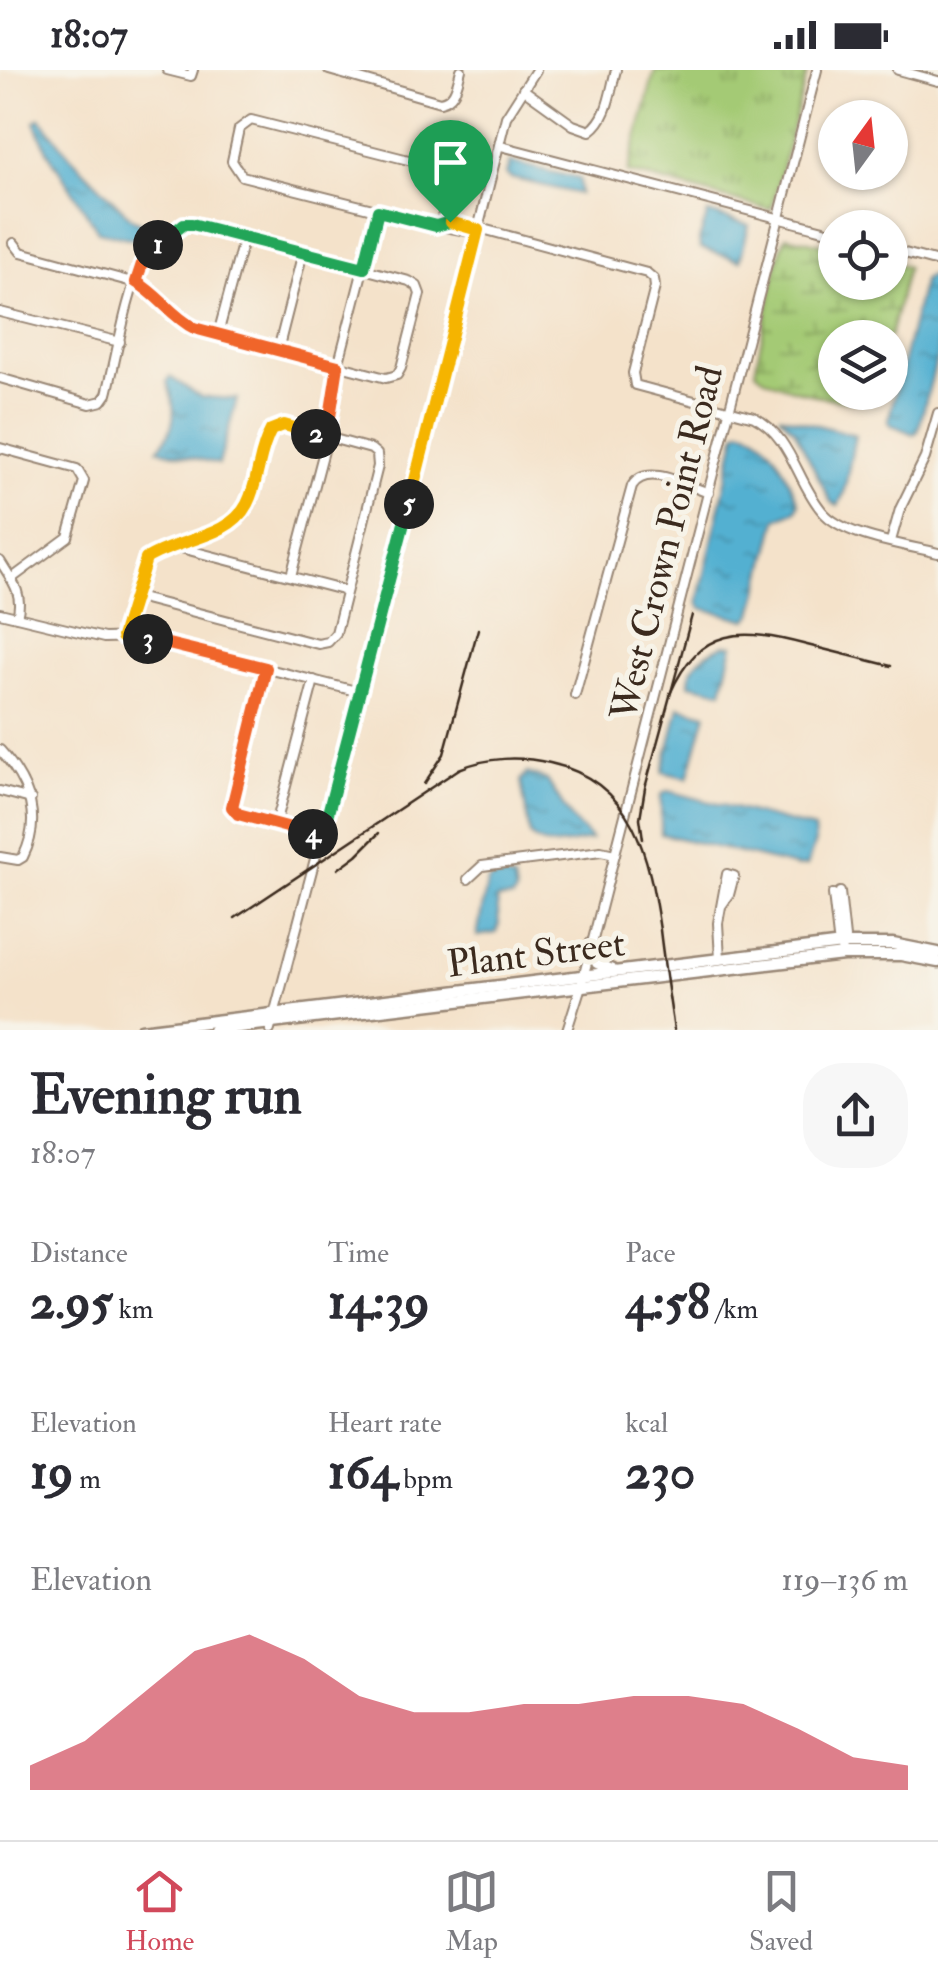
<!DOCTYPE html>
<html lang="en">
<head>
<meta charset="utf-8">
<style>
  :root { --surface:#fff; --page:#f7f7f7; --text:#2b2b33; --muted:#7c7c81; --line:#e1e1e2; --accent:#d1495b }
  body { margin:0; font-family:"IM FELL Double Pica",serif; background:var(--page); color:var(--text); height:100vh; display:flex; flex-direction:column; font-size:38px; white-space:nowrap }
  * { box-sizing:border-box; margin:0 }
  p { font-size:32px; color:var(--muted) }
  .icon { flex:none; width:55px; height:55px; fill:none; stroke:currentColor; stroke-width:2; stroke-linecap:round; stroke-linejoin:round }
  .map { position:relative; height:960px; overflow:hidden }
  .panel { display:flex; flex-direction:column; background:var(--surface); flex:1 }
  .panel>* { flex:none }
  .needle { width:65px; rotate:15deg }
  .tools { position:absolute; left:818px; top:30px; display:grid; gap:20px }
  .tools a { display:grid; place-items:center; width:90px; height:90px; border-radius:50%; background:var(--surface); box-shadow:0 2px 8px #0004; font-size:50px }
  .pin { position:absolute; display:grid; place-items:center; width:85px; height:85px; color:#fff; margin:-102px -42px; border-radius:50% 50% 50% 0; rotate:-45deg; box-shadow:0 0 10px #0007 }
  .pin .icon { rotate:45deg }
  .km { position:absolute; width:50px; height:50px; margin:-25px; border-radius:50%; background:#222; color:#fff; font-size:28px; line-height:50px; text-align:center }
  .round { display:grid; place-items:center; flex:none; width:105px; height:105px; border-radius:40px; background:var(--page) }
  .overview { display:flex; align-items:center; justify-content:space-between; height:170px; padding:0 30px }
  h1 { font-size:55px; font-weight:700; line-height:75px }
  .stats { display:grid; grid-template-columns:repeat(3,1fr); gap:15px; height:170px; padding:10px 30px }
  .stats div { display:grid; align-content:center }
  .stats b { font-size:50px; font-weight:700 }
  .stats small { font-size:28px; font-weight:400 }
  .stats p { font-size:28px }
  .chart { height:280px; padding:20px 30px }
  .chart p { display:flex; justify-content:space-between }
  .chart svg { width:100%; height:180px; margin-top:10px; fill:var(--accent); opacity:.7 }
  .status { display:flex; justify-content:space-between; align-items:center; height:70px; padding:0 50px; background:var(--surface); direction:ltr }
  .status svg { height:28px; fill:currentColor }
  .dock { display:flex; justify-content:space-around; align-items:center; height:140px; border-top:2px solid var(--line); background:var(--surface); font-size:28px; color:var(--muted) }
  .dock a { display:grid; justify-items:center; gap:5px }
  .dock .current { color:var(--accent) }
  .map>svg:first-child { display:block }
  .grass { fill:url(#grass-tufts); stroke:#707a49; stroke-width:2.5 }
  .wetland { fill:url(#wetland-marsh); stroke:#707a49; stroke-width:2.5 }
  .water { fill:url(#water-ripples); stroke:#476d78; stroke-width:2.5 }
  .lines { fill:none; stroke-linecap:round; stroke-linejoin:round }
  .minor-casing { stroke:#988674; stroke-width:12 }
  .major-casing { stroke:#988674; stroke-width:15 }
  .minor { stroke:#fff; stroke-width:8 }
  .major { stroke:#fff; stroke-width:10 }
  .rail { stroke:#3b2a1e; stroke-width:2.5 }
  .split-1-casing { stroke:#fff; stroke-width:20 }
  .split-2-casing { stroke:#fff; stroke-width:20 }
  .split-3-casing { stroke:#fff; stroke-width:20 }
  .split-4-casing { stroke:#fff; stroke-width:20 }
  .split-5-casing { stroke:#fff; stroke-width:20 }
  .split-6-casing { stroke:#fff; stroke-width:20 }
  .split-1 { stroke:#22a559; stroke-width:12 }
  .split-2 { stroke:#f0652b; stroke-width:12 }
  .split-3 { stroke:#f5b400; stroke-width:12 }
  .split-4 { stroke:#f0652b; stroke-width:12 }
  .split-5 { stroke:#22a559; stroke-width:12 }
  .split-6 { stroke:#f5b400; stroke-width:12 }
  .labels { text-anchor:middle; stroke-width:10; stroke-linejoin:round; paint-order:stroke }
  .street-label { font-size:38px; fill:#3b2a1e; stroke:#f7f3e8 }
</style>
</head>
<body>
<div class="status"><b>18:07</b><svg viewBox="0 0 49 12"><path d="M0 12V9h3v3zM5 12V6h3v6zM10 12V3h3v9zM15 12V0h3v12zM26 1h20v11H26zM47 4h2v5h-2z"/></svg></div>
<div class="map">
<svg width="938" height="960" viewBox="0 0 938 960">
  <defs>
    <pattern id="grass-tufts" width="24" height="20" patternUnits="userSpaceOnUse" patternTransform="scale(2.5)"><rect width="24" height="20" fill="#a4ca74"/><path d="M3 7l-1-3M5 7V3M7 7l1-3M15 17l-1-3M17 17v-4M19 17l1-3" fill="none" stroke="#87a45f"/></pattern>
    <pattern id="wetland-marsh" width="20" height="14" patternUnits="userSpaceOnUse" patternTransform="scale(2.5)"><rect width="20" height="14" fill="#a4ca74"/><path d="M1 5h8M5 5V1M11 12h8M15 12V8" fill="none" stroke="#87a45f"/></pattern>
    <pattern id="water-ripples" width="26" height="14" patternUnits="userSpaceOnUse" patternTransform="scale(2.5)"><rect width="26" height="14" fill="#53b0d1"/><path d="M2 4q2-2 4 0t4 0M15 11q2-2 4 0t4 0" fill="none" stroke="#468fa9"/></pattern>
  </defs>
  <rect width="100%" height="100%" fill="#f7f3e8"/>
  <filter id="ink" filterUnits="userSpaceOnUse"><feTurbulence type="fractalNoise" baseFrequency=".01" numOctaves="2"/><feDisplacementMap in="SourceGraphic" scale="20" xChannelSelector="R" yChannelSelector="G"/><feConvolveMatrix kernelMatrix="1 2 1 2 8 2 1 2 1" color-interpolation-filters="sRGB"/></filter>
  <filter id="wash" filterUnits="userSpaceOnUse"><feTurbulence type="fractalNoise" baseFrequency=".0048" numOctaves="4" result="noise"/><feDisplacementMap in="SourceGraphic" scale="40" xChannelSelector="R" yChannelSelector="G"/><feGaussianBlur stdDeviation="2.25" result="paint"/><feColorMatrix in="noise" values="0 0 0 0 0 0 0 0 0 0 0 0 0 0 0 0 0 1.4 0 .05"/><feComposite in="paint" operator="in"/></filter>
  <g filter="url(#wash)">
    <rect width="100%" height="100%" fill="#f4e2ca"/>
    <path class="grass" d="M655,0H808L771,140L628,102Z"/>
    <path class="wetland" d="M786,166L835,177V212H890V192L907,197L890,267L835,268V322L874,323L865,331C841,333 770,318 755,300L778,188Z"/>
    <g class="water">
      <path d="M40,48L71,87L132,149L140,153L144,164L141,171L98,161L47,81L35,52Z"/>
      <path d="M510,92L580,109V124L510,108L506,104Z"/>
      <path d="M708,143L749,155L740,191L700,178L699,170Z"/>
      <path d="M928,206L938,208V284L918,361L914,364L891,355L888,351L923,211Z"/>
      <path d="M170,307L201,327L237,329L219,394L158,379C177,358 177,338 167,312Z"/>
      <path d="M779,345L855,365L844,423L838,436L831,432L794,359Z"/>
      <path d="M742,360C771,363 789,410 799,433L796,440L777,449L753,544L747,550L701,538L698,533L737,362Z"/>
      <path d="M724,575H733L722,621L689,614C688,594 707,582 724,575Z"/>
      <path d="M679,637L706,644L688,708L663,702Z"/>
      <path d="M527,703L547,710C556,725 564,738 574,752C580,760 587,762 591,770C571,772 544,783 530,765L521,711Z"/>
      <path d="M668,721L814,759L815,772L807,796L798,797L661,764V725Z"/>
      <path d="M504,807L514,810L516,823L513,828L497,829L499,854L496,863L477,866L487,813L491,809Z"/>
    </g>
  </g>
  <g filter="url(#ink)">
    <g class="lines">
      <g class="minor-casing">
        <g id="minor">
          <path d="M167,0L191,6L193,0"/>
          <path d="M329,0L440,32C456,29 457,14 461,0"/>
          <path d="M898,0L938,11"/>
          <path d="M523,19L573,55L590,61C609,47 610,21 616,0"/>
          <path d="M251,50L440,98L451,110L440,156L242,106L232,91L239,59Z"/>
          <path d="M501,76L835,163"/>
          <path d="M440,156L450,152L464,154L647,203L654,209L655,217L633,303L635,315L754,347C792,367 796,410 822,441C843,467 906,475 938,483"/>
          <path d="M440,156L472,162L478,160"/>
          <path d="M890,179L938,192"/>
          <path d="M0,242L120,272"/>
          <path d="M218,264L244,167"/>
          <path d="M278,280L303,182"/>
          <path d="M0,308L90,334L102,331L107,324C116,289 127,221 143,192C151,177 175,155 192,154L409,211L417,216L420,224L401,298L397,305L386,308L195,258C172,247 159,225 136,213L21,182L14,173"/>
          <path d="M0,378L77,399L84,411L68,467L11,509"/>
          <path d="M891,471L900,439L925,388L938,343"/>
          <path d="M177,477L346,521"/>
          <path d="M0,491C12,510 24,524 17,547"/>
          <path d="M291,506L326,373L338,296L378,141"/>
          <path d="M0,543L104,568L140,567L360,622"/>
          <path d="M122,567C129,542 133,512 146,489C176,468 229,469 247,434C259,411 259,383 271,360L283,355L371,379L377,384L378,396L336,563L328,572L318,574L133,526"/>
          <path d="M266,598L232,737L238,744L322,766"/>
          <path d="M575,625L632,416C647,392 687,416 709,423"/>
          <path d="M0,680C28,711 43,747 23,787L18,790L0,787"/>
          <path d="M0,721L31,729"/>
          <path d="M276,754L314,610"/>
          <path d="M468,809L482,796L601,781L615,784"/>
          <path d="M840,822L845,868L842,874"/>
          <path d="M833,824L838,868L843,885"/>
          <path d="M720,889L718,853L727,804L734,806L729,825L722,835"/>
          <path d="M270,960L428,359L506,47L536,0"/>
          <path d="M567,960L581,916L817,0"/>
        </g>
      </g>
      <g class="major-casing">
        <g id="major">
          <path d="M592,873L597,893L612,900"/>
          <path d="M141,960L842,874H893L938,883"/>
          <path d="M214,960L843,885H901L938,892"/>
        </g>
      </g>
      <use href="#minor" class="minor"/>
      <use href="#major" class="major"/>
      <g class="rail">
        <path d="M670,624C700,555 742,558 807,575C835,582 863,589 891,596"/>
        <path d="M424,714L444,684L478,559"/>
        <path d="M643,769L640,748L645,718L692,545"/>
        <path d="M338,799L357,785L379,763"/>
        <path d="M235,848L459,699C487,687 520,686 550,693C635,712 649,787 660,860C664,894 669,927 674,960"/>
      </g>
    </g>
  </g>
  <g class="lines" filter="url(#ink)">
    <g class="split-1-casing">
      <path id="split-1" d="M158,175L184,154H192L364,198L378,141L436,156L450,152"/>
    </g>
    <g class="split-2-casing">
      <path id="split-2" d="M158,175L142,194L136,212C158,224 172,247 194,258L338,296L327,366L316,364"/>
    </g>
    <g class="split-3-casing">
      <path id="split-3" d="M148,569L122,567L146,489C176,469 229,469 247,434C259,411 258,383 271,360L284,355L316,364"/>
    </g>
    <g class="split-4-casing">
      <path id="split-4" d="M148,569L266,598L232,737L238,744L313,764"/>
    </g>
    <g class="split-5-casing">
      <path id="split-5" d="M313,764L322,766L409,434"/>
    </g>
    <g class="split-6-casing">
      <path id="split-6" d="M409,434L478,160L450,152"/>
    </g>
    <use href="#split-1" class="split-1"/>
    <use href="#split-2" class="split-2"/>
    <use href="#split-3" class="split-3"/>
    <use href="#split-4" class="split-4"/>
    <use href="#split-5" class="split-5"/>
    <use href="#split-6" class="split-6"/>
  </g>
  <g class="labels">
    <g class="street-label">
      <text transform="translate(666 473) rotate(-76)" y="13">West Crown Point Road</text>
      <text transform="translate(536 883) rotate(-7)" y="13">Plant Street</text>
    </g>
  </g>
</svg>
<div class="tools">
<a><svg class="needle" viewBox="-14 -14 28 28"><path d="M0-13l5 13h-10z" fill="#e53935"/><path d="M0 13l5-13h-10z" fill="#7c7c81"/></svg></a>
<a><svg class="icon" aria-label="locate" viewBox="0 0 24 24"><circle cx="12" cy="12" r="6"/><path d="M12 2v4M12 18v4M2 12h4M18 12h4"/></svg></a>
<a><svg class="icon" aria-label="layers" viewBox="0 0 24 24"><path d="M12 4l9 5-9 5-9-5zM3 14l9 5 9-5"/></svg></a>
</div>
<div class="pin" style="left:450px;top:152px;background:#1e9e55"><svg class="icon" aria-label="arrive" viewBox="0 0 24 24"><path d="M6 21V4h12l-3 4 3 4H6"/></svg></div>
<b class="km" style="left:158px;top:175px">1</b>
<b class="km" style="left:316px;top:364px">2</b>
<b class="km" style="left:148px;top:569px">3</b>
<b class="km" style="left:313px;top:764px">4</b>
<b class="km" style="left:409px;top:434px">5</b>
</div>
<section class="panel">
<div class="overview"><div><h1>Evening run</h1><p>18:07</p></div><a class="round"><svg class="icon" aria-label="share" viewBox="0 0 24 24"><path d="M12 15V3M7 8l5-5 5 5M5 13v7h14v-7"/></svg></a></div>
<div class="stats">
<div><p>Distance</p><b>2.95<small> km</small></b></div>
<div><p>Time</p><b>14:39</b></div>
<div><p>Pace</p><b>4:58<small> /km</small></b></div>
</div>
<div class="stats">
<div><p>Elevation</p><b>19<small> m</small></b></div>
<div><p>Heart rate</p><b>164<small> bpm</small></b></div>
<div><p>kcal</p><b>230</b></div>
</div>
<div class="chart"><p><span>Elevation</span>119–136 m</p>
<svg viewBox="0 0 160 44" preserveAspectRatio="none"><path d="M0 44V38L10 32L20 21L30 10L40 6L50 12L60 21L70 25L80 25L90 23L100 23L110 21L120 21L130 23L140 29L150 36L160 38V44z"/></svg>
</div>
</section>
<nav class="dock">
<a class="current"><svg class="icon" aria-label="home" viewBox="0 0 24 24"><path d="M3 11l9-7 9 7M6 9v11h12V9"/></svg>Home</a>
<a><svg class="icon" aria-label="map" viewBox="0 0 24 24"><path d="M3 6l6-2 6 2 6-2v14l-6 2-6-2-6 2zM9 4v14M15 6v14"/></svg>Map</a>
<a><svg class="icon" aria-label="saved" viewBox="0 0 24 24"><path d="M7 4h10v16l-5-4-5 4z"/></svg>Saved</a>
</nav>
</body>
</html>
